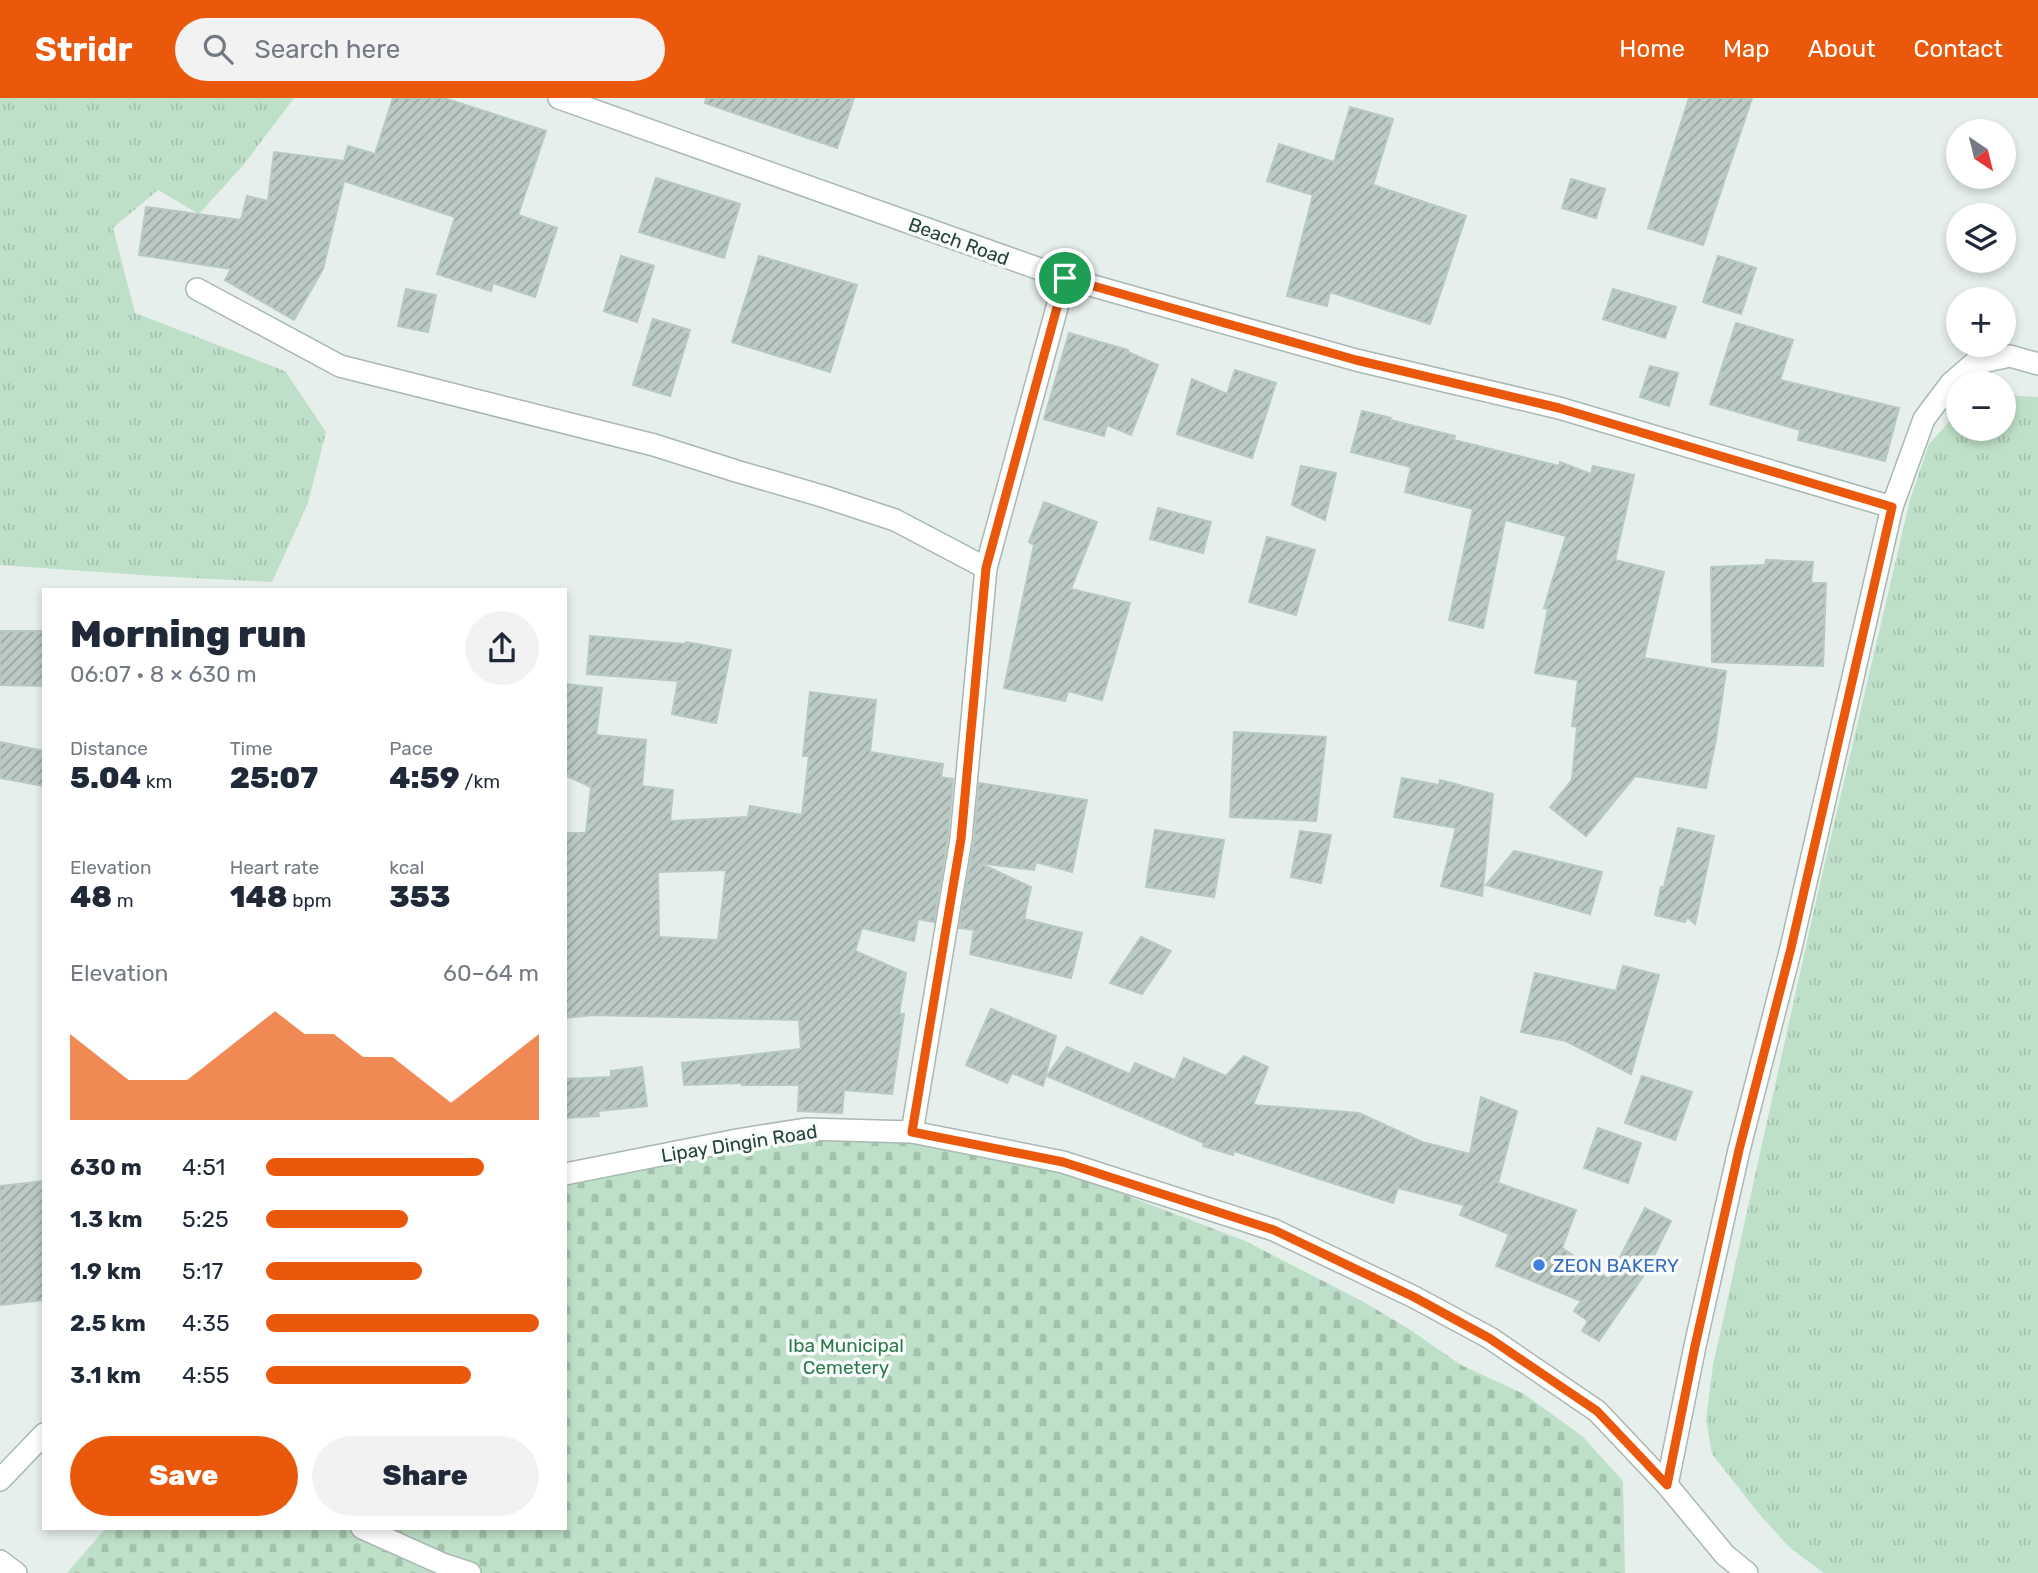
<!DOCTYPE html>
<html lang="en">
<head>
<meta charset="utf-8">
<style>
  :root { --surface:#fff; --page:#f2f2f3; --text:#1f2937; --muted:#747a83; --accent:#ea580c }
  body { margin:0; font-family:Rubik,sans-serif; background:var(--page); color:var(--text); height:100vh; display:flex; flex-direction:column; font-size:26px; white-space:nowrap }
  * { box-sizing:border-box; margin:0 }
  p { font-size:23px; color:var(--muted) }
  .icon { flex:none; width:38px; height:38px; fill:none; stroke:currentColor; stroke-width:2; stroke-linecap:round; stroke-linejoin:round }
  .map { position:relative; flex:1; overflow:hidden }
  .panel { position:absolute; left:42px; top:490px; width:525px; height:942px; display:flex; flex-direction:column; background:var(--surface); border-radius:0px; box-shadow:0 4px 10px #0003 }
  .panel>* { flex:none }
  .needle { width:46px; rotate:145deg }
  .tools { position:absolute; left:1946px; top:21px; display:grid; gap:14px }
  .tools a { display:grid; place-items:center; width:70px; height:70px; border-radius:50%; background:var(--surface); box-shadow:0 4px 10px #0003; font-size:35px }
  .pin { position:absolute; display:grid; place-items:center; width:60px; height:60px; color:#fff; margin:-30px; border:4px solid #fff; border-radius:50%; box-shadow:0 2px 7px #0007 }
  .round { display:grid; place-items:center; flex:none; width:74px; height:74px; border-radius:37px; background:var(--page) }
  .summary { display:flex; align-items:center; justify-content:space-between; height:119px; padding:0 28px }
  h1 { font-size:38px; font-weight:800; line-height:52px }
  .figures { display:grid; grid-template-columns:repeat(3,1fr); gap:10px; height:119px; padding:7px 28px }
  .figures div { display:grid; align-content:center }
  .figures b { font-size:30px; font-weight:800 }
  .figures small { font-size:19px; font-weight:400 }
  .figures p { font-size:19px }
  .chart { height:196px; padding:14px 28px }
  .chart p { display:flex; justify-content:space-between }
  .chart svg { width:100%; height:126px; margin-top:7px; fill:var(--accent); opacity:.7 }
  .primary-button { display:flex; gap:14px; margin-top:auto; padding:14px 28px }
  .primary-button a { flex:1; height:80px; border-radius:42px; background:var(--accent); color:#fff; font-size:28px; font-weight:800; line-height:80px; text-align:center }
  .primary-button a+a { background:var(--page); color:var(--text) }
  ul { padding:0 28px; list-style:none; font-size:23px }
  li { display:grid; grid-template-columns:112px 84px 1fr; align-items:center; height:52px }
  li i { height:18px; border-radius:9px; background:var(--accent) }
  header { display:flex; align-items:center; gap:42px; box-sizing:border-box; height:98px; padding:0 35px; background:var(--accent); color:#fff }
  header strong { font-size:33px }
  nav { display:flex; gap:38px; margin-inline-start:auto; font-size:24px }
  .search { width:490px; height:63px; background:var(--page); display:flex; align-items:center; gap:18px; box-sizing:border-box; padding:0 24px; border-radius:38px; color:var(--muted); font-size:26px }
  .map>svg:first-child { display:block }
  .grass { fill:url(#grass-tufts) }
  .cemetery { fill:url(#cemetery-stones) }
  .building { fill:url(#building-hatch); stroke:#b8c9c2; stroke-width:2; fill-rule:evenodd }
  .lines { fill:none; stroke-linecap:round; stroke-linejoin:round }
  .minor-casing { stroke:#a8b8b2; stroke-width:24 }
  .minor { stroke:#fff; stroke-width:21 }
  .route-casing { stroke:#fff; stroke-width:14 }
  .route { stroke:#ea580c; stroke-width:9 }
  .shop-dot { fill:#3f7fe0; stroke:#f7fbf9; stroke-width:2.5 }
  .labels { text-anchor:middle; stroke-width:7; stroke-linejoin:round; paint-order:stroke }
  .street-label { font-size:19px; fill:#24423a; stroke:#f7fbf9 }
  .shop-label { font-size:19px; fill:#366cbe; stroke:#f7fbf9; text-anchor:start }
  .park-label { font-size:19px; fill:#2d7a4b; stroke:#f7fbf9 }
</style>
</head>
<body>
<header>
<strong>Stridr</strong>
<div class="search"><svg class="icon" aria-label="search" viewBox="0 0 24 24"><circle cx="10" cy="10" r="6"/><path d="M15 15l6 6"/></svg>Search here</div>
<nav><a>Home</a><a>Map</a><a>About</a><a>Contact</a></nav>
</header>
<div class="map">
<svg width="2038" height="1475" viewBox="0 0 2038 1475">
  <defs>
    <pattern id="grass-tufts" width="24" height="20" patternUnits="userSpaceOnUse" patternTransform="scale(1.75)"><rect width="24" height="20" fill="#bfe0c8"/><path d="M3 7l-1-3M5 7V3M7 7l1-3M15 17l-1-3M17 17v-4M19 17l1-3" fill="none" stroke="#a4c1ad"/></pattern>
    <pattern id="cemetery-stones" width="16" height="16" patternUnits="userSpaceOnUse" patternTransform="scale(1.75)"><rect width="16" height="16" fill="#bfe0c8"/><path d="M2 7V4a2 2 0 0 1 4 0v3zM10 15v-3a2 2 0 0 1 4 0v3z" fill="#a4c1ad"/></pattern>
    <pattern id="building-hatch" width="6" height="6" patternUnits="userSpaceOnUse" patternTransform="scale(1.75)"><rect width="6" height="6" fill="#bbcac4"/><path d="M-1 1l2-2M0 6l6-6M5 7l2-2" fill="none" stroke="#98a6a0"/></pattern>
  </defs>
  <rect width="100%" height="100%" fill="#e6efeb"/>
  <g class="grass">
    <path d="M0,0H294L245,65L199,116L158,92L113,130L135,215L285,273L326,334L308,405L272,484L156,478L0,467Z"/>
    <path d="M2004,297L2038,299V1475H1824L1790,1450L1760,1417L1712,1356L1706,1321L1713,1267L1818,794L1910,402L1929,346L1954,318L1958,316V331H2004Z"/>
  </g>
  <path class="cemetery" d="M811,1041L916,1043L1063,1073L1245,1143L1362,1203L1409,1231L1461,1267L1524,1296L1582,1338L1623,1383L1625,1475H67L106,1430H565V1088L744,1052Z"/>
  <g class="building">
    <path d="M393,0H444L546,33L518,117L557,130L535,199L493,185L491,193L437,176L455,119L344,83L323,171L294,222L225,182L231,171L139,157L146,109L241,122L247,98L268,103L274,54L344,63L348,48L375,56Z"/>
    <path d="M706,0H854L837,50L705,5Z"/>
    <path d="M1689,0H1752L1703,147L1648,130Z"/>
    <path d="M1350,9L1393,21L1373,87L1466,118L1430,226L1330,194L1327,208L1287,198L1313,97L1267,83L1279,46L1334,64Z"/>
    <path d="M656,80L740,106L724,160L639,134Z"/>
    <path d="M1571,81L1605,91L1596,120L1562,110Z"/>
    <path d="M621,158L654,168L637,224L604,213Z"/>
    <path d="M759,158L857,187L830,274L732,244Z"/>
    <path d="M1718,158L1756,170L1741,216L1703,204Z"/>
    <path d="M406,191L436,197L428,234L398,228Z"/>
    <path d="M1613,191L1676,209L1665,240L1603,221Z"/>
    <path d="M653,221L690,232L670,298L633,287Z"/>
    <path d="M1736,225L1793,242L1780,282L1899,310L1885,363L1798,342L1800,332L1710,306Z"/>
    <path d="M1069,235L1128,252V254L1158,267L1131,337L1107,327L1104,338L1044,321Z"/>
    <path d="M1650,268L1678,275L1669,308L1640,299Z"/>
    <path d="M1235,272L1276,285L1252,360L1177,336L1192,281L1227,296Z"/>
    <path d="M1362,313L1391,320L1390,322L1455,338L1454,342L1559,368L1560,364L1591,376L1593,368L1634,377L1615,462L1664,474L1644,560L1726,573L1716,641L1706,690L1635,678L1586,738L1550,709L1572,682L1577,629L1572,628L1578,582L1535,575L1548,511L1544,510L1566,438L1505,422L1483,530L1449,522L1473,411L1405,394L1411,369L1351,354Z"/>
    <path d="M1301,368L1336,375L1325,422L1292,407Z"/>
    <path d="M1044,404L1097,424L1071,491L1130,505L1102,602L1068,593L1065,603L1004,590L1034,447L1029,444Z"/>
    <path d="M1158,410L1211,424L1203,455L1150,441Z"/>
    <path d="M1267,439L1315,452L1296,517L1249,504Z"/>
    <path d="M1766,462L1813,464L1811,485H1826L1823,568L1712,564L1711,469L1765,467Z"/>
    <path d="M0,533H44V588L0,587Z"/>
    <path d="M590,538L685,546L686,544L731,552L716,625L672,616L678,583L587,576Z"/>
    <path d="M565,586L602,590L596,637L646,642L642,688L673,692L670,723L748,719L750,708L802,717L809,658H803L810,594L876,602L870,654L943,666L941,679L953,681L948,739L934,824L918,821L914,843L862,830L855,853L906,875L899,916H904L892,996L844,992L842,1015L798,1013L799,987H742V985L684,987L682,965L801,951L799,922L593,917L565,920V735H586L591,689L565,677ZM726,772L718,842L659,839L658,774Z"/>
    <path d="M1234,634L1326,639L1316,723L1230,719Z"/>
    <path d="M0,644L44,653V688L0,680Z"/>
    <path d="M1402,680L1439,687L1440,682L1493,696L1482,798L1441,788L1456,730L1394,719Z"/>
    <path d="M979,685L1087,702L1072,774L1036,764L1034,772L979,765L1031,789L1024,821L1082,835L1071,880L970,856L974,832L959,830L974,743Z"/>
    <path d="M1678,730L1714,738L1695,826L1687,819L1685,824L1655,817L1661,789H1664Z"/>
    <path d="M1155,732L1224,742L1214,799L1146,789Z"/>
    <path d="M1300,733L1331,737L1321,785L1291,779Z"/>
    <path d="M1514,753L1602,774L1590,816L1486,787Z"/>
    <path d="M1141,839L1171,853L1142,896L1110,885Z"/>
    <path d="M1623,868L1659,877L1631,976L1566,943L1521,934L1535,875L1616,893Z"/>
    <path d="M991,911L1056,938L1043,988L1012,975L1007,985L966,967Z"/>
    <path d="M1067,949L1130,976L1135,965L1175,982L1184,960L1226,978L1244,958L1268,969L1253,1007L1359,1015L1422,1044L1470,1056L1481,999L1517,1013L1498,1085L1576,1112L1562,1150L1609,1181L1645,1110L1671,1123L1646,1174L1599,1243L1582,1233L1588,1223L1574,1213L1581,1203L1496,1168L1509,1136L1460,1117L1464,1107L1398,1090L1393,1105L1234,1053L1233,1057L1203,1048L1204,1045L1047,978Z"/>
    <path d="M642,969L647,1008L598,1013L599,1018L565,1020V981L611,979V973Z"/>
    <path d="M1642,978L1692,994L1675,1042L1625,1025Z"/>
    <path d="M1598,1030L1641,1045L1628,1085L1584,1070Z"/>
    <path d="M44,1083V1202L0,1207V1088Z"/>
  </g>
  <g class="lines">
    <g class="minor-casing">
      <g id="minor">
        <path d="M559,0L1065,180L1356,262L1559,310L1892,409"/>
        <path d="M197,191L340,268L654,347L736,373L822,398L895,422L986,470"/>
        <path d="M912,1034L961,741L986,470L1065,180"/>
        <path d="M565,1076L737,1042L806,1031L912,1034L1063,1064L1274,1132L1414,1199L1490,1240L1597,1313L1667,1387L1725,1457L1747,1475"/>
        <path d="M0,1382L44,1336"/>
        <path d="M1667,1387L1695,1248L1739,1052L1791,850L1892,409L1924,321L1951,285L1973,266L2010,258L2038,266"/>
        <path d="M362,1430L445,1467L470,1475"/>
        <path d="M0,1463L16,1475"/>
      </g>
    </g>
    <use href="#minor" class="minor"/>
  </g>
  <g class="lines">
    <g class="route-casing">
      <path id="route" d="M1065,180L1356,262L1559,310L1892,409L1791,850L1739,1052L1695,1248L1667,1387L1597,1313L1489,1240L1414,1199L1274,1132L1063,1064L912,1034L961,741L986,470Z"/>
    </g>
    <use href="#route" class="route"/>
  </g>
  <circle class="shop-dot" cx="1539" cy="1167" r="7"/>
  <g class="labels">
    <g class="street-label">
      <text transform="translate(959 143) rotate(20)" y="7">Beach Road</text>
      <text transform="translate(739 1045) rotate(-9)" y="7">Lipay Dingin Road</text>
    </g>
    <g class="shop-label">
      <text x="1553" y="1174">ZEON BAKERY</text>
    </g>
    <g class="park-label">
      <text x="846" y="1254">Iba Municipal<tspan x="846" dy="22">Cemetery</tspan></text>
    </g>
  </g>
</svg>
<div class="tools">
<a><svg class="needle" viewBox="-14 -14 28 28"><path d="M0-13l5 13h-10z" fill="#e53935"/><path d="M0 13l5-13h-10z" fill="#747a83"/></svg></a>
<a><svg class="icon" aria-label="layers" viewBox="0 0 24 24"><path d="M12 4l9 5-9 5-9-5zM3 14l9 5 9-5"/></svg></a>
<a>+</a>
<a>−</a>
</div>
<div class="pin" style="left:1065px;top:180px;background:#1e9e55"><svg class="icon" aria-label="arrive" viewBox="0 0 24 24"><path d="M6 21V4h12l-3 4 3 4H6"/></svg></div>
<section class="panel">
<div class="summary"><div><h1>Morning run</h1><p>06:07 · 8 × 630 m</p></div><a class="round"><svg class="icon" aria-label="share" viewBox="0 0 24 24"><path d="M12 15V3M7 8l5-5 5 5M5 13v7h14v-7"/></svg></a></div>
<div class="figures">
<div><p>Distance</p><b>5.04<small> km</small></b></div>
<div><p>Time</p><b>25:07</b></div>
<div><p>Pace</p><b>4:59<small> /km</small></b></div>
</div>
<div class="figures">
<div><p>Elevation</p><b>48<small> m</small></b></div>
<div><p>Heart rate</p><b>148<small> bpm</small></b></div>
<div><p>kcal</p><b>353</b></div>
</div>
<div class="chart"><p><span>Elevation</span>60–64 m</p>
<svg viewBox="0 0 160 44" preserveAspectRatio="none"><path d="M0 44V14L10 22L20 30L30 30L40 30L50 22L60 14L70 6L80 14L90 14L100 22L110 22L120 30L130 38L140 30L150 22L160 14V44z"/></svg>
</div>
<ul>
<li><b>630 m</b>4:51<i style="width:80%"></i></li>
<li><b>1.3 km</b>5:25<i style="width:52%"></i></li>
<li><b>1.9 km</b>5:17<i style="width:57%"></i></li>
<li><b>2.5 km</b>4:35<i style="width:100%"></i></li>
<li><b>3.1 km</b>4:55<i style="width:75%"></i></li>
</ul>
<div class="primary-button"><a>Save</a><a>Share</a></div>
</section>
</div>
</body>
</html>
